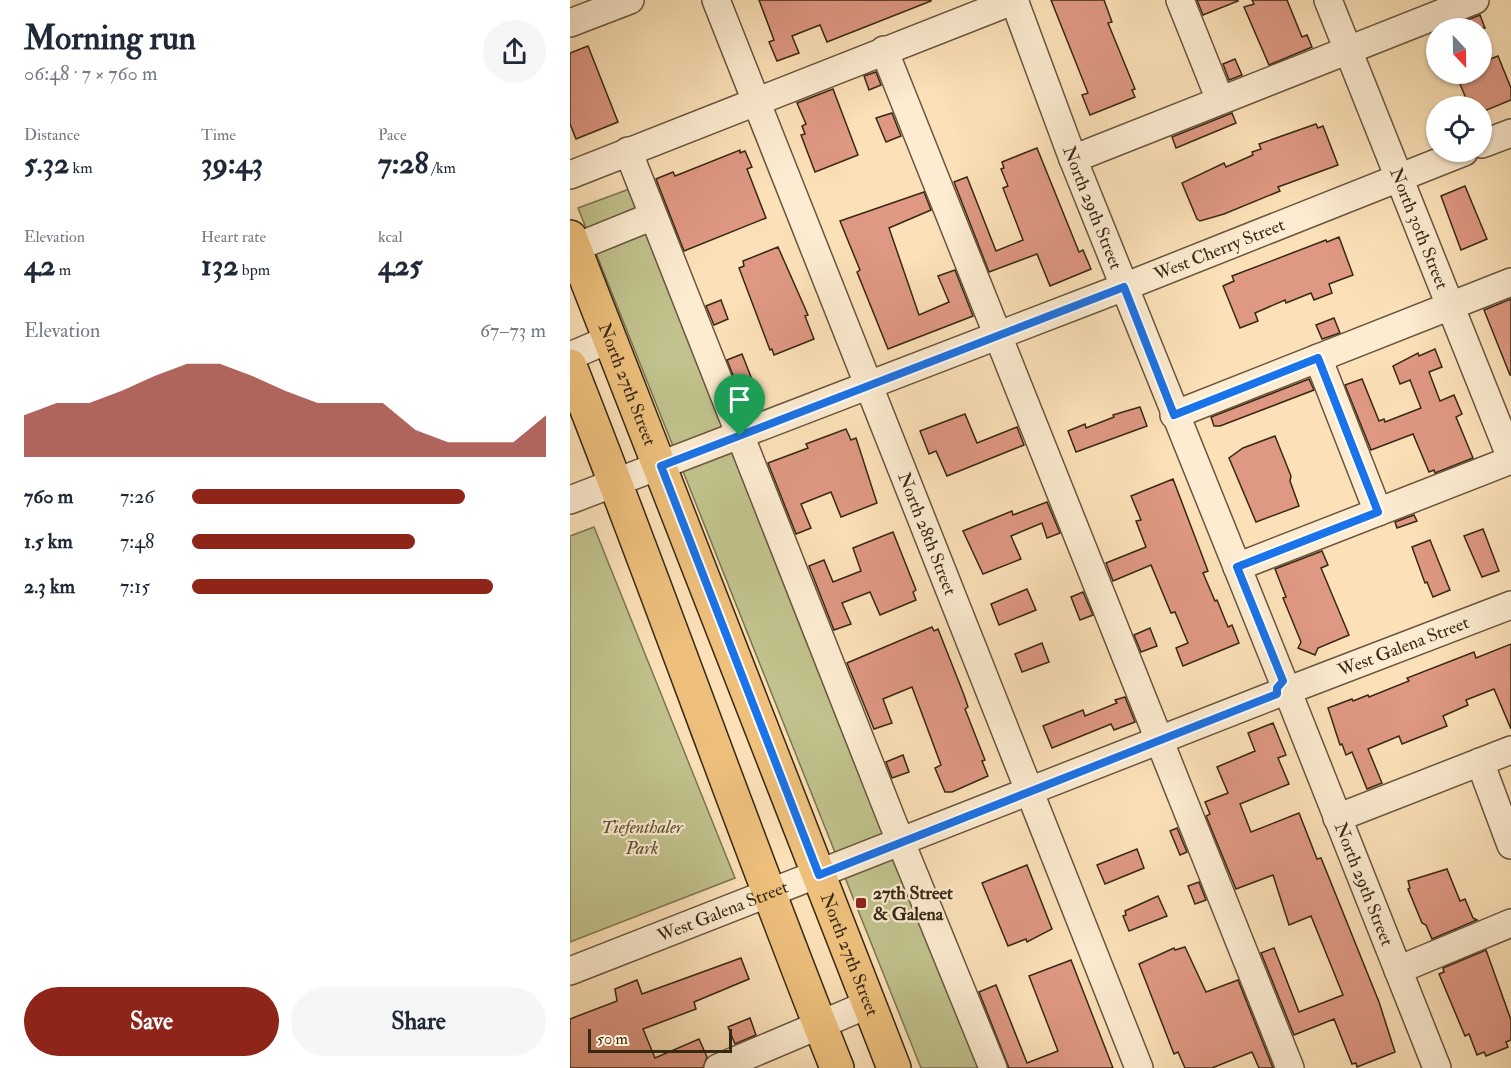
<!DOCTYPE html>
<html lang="en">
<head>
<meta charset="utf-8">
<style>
  :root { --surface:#fff; --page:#f6f6f7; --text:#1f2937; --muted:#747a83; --accent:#8f2418 }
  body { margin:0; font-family:"IM FELL Double Pica",serif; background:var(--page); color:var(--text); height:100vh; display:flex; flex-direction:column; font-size:22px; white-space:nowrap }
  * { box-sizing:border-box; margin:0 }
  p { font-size:20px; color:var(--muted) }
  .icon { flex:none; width:33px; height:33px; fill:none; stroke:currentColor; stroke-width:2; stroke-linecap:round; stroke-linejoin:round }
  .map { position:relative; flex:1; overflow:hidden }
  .side { display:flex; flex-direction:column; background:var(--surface); width:570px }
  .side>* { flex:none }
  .needle { width:39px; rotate:158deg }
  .controls { position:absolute; left:856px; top:18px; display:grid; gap:12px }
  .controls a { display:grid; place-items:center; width:66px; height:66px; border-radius:50%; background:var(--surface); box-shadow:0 2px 4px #0004; font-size:30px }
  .scale { position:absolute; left:18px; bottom:15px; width:144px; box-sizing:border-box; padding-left:6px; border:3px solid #372815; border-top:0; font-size:16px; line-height:21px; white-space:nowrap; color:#372815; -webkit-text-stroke:4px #fdecd1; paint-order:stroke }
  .pin { position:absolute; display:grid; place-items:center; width:51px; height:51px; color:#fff; margin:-62px -26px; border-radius:50% 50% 50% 0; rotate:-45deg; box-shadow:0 0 6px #0007 }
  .pin .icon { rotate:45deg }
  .round { display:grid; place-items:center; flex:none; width:63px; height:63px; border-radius:32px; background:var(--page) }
  .summary { display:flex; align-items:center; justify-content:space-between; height:102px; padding:0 24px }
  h1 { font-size:33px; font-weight:700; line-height:45px }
  .metrics { display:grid; grid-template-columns:repeat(3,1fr); gap:9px; height:102px; padding:6px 24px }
  .metrics div { display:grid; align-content:center }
  .metrics b { font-size:30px; font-weight:700 }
  .metrics small { font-size:16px; font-weight:400 }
  .metrics p { font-size:16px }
  .chart { height:168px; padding:12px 24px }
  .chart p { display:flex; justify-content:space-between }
  .chart svg { width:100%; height:108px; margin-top:6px; fill:var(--accent); opacity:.7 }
  .action { display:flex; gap:12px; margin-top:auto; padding:12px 24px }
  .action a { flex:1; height:69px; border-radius:36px; background:var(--accent); color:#fff; font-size:24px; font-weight:700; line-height:69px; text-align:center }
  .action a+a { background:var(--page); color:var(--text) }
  ul { padding:0 24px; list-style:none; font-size:20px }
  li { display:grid; grid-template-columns:96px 72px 1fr; align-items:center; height:45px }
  li i { height:15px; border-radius:8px; background:var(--accent) }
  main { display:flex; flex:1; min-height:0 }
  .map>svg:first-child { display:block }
  .green { fill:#c1c28d; stroke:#7c7551; stroke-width:1.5 }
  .building { fill:#df9882; stroke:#372815; stroke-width:1.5 }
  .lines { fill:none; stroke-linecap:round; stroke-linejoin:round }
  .minor-casing { stroke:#68563e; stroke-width:30 }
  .major-casing { stroke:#372815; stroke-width:36 }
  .minor { stroke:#fdecd1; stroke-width:27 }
  .major { stroke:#eec07c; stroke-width:33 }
  .route-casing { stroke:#fff; stroke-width:12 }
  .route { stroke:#1a73e8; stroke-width:8 }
  .poi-dot { fill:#8f2418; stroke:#fdecd1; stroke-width:2 }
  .labels { text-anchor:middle; stroke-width:4.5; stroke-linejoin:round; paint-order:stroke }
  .street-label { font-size:18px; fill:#372815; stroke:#fdecd1 }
  .park-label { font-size:18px; font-style:italic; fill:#5a4e33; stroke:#fdecd1 }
  .poi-label { font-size:18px; font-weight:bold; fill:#372815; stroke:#fdecd1; text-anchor:start }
</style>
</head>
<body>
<main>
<section class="side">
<div class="summary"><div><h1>Morning run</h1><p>06:48 · 7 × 760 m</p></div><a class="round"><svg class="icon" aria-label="share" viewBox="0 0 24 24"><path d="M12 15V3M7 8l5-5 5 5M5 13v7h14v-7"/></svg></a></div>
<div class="metrics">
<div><p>Distance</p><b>5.32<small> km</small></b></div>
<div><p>Time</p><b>39:43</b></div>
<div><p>Pace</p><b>7:28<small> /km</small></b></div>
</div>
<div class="metrics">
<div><p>Elevation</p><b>42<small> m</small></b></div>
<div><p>Heart rate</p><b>132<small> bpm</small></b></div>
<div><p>kcal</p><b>425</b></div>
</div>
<div class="chart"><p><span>Elevation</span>67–73 m</p>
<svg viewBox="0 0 160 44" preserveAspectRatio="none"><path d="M0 44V27L10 22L20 22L30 17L40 11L50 6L60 6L70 11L80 17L90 22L100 22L110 22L120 33L130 38L140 38L150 38L160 27V44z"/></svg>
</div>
<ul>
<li><b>760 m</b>7:26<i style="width:77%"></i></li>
<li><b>1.5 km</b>7:48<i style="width:63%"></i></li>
<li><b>2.3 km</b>7:15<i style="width:85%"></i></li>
</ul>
<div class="action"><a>Save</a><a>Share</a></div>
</section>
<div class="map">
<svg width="941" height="1068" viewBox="0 0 941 1068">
  <rect width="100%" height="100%" fill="#fce1b8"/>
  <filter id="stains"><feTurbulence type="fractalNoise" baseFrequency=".00333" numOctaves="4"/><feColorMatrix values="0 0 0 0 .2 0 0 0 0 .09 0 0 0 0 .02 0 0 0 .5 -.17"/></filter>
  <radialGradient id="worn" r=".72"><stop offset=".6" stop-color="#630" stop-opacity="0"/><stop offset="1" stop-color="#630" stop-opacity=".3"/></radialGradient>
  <g class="green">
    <path d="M62,188L414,1068H351L8,208Z"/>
    <path d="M24,527L165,878L0,942V536Z"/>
  </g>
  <g class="building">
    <path d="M189,0H361V1L257,42L250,25L222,36L229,53L207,61L199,42L204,40Z"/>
    <path d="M481,0H534L542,22L538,23L565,89L562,90L565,97L520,115L512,95L518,93Z"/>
    <path d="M627,0H667L668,1L633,15Z"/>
    <path d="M682,0H717L732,37L737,35L742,47L699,65L674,7L684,4Z"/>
    <path d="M910,15L915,28H876Z"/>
    <path d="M18,46L48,122L6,139L0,124V53Z"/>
    <path d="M928,56L941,88V100L912,112V106H899L886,74H912V62Z"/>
    <path d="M665,59L672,75L659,80L653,64Z"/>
    <path d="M306,72L311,85L299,90L294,76Z"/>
    <path d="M263,89L288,155L245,172L231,135L235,134L232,126L236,124L227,103Z"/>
    <path d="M322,113L331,136L316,142L306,118Z"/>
    <path d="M662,113L666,123L606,148L602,137Z"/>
    <path d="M746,124L748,128L753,126L768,165L708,187L710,191L654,214L630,221L627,219L612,183L654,163L656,167L683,155L682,152L691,149L689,144Z"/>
    <path d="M467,148L509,252L513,250L521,269L480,286L467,254L419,272L384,182L397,177L426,251L453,240L433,188L438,186L431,169L434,168L432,162Z"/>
    <path d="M170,150V153L175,151L182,167L177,169L196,218L114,251L86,179L103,172L105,176Z"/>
    <path d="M895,186L917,239L891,250L871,196Z"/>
    <path d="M354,192L361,210L319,228L349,315L379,302L368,276L385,270L403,316L318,349L287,272L290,270L270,221Z"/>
    <path d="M769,237L783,275L759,284L762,293L744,300L741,293L716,303L715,300L685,313L688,321L670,328L653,286L664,281L662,276L756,240L757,242Z"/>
    <path d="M208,247L238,315L235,316L244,339L204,355L202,349L200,350L169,268L174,266L173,261Z"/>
    <path d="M941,299V375H940L914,310Z"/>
    <path d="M151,300L158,319L144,325L136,306Z"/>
    <path d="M764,318L770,333L752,339L746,325Z"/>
    <path d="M865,349L872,367L859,372L870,401L884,395L892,414L886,417L903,458L865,473L864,470L859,472L843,434L801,450L775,385L792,379L809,421L814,419L815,422L851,408L840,380L830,384L823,366L848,353L849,356Z"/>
    <path d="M172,354L188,395L173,401L157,360Z"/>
    <path d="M739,379L744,390L650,426H644L641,417Z"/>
    <path d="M570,407L577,426L506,452L498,431L515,424L516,428L544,417L543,415Z"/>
    <path d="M395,414L407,443L447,427L454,445L377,476L366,451L359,454L350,431Z"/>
    <path d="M276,429L281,440L286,438L307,503L271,517L261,492L231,504L241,528L226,534L198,463L238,448L236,444Z"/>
    <path d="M705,436L721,476L720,481L729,506L686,522L659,458L673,448Z"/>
    <path d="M603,479L638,571L633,573L645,601L647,600L658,627L662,625L669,643L613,666L606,648L618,643L605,612L601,613L581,565L543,581L536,563L576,547L566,521L571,520L561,496Z"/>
    <path d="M477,502L490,533L477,538L472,523L441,536L451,559L413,574L393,531L442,511L443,515Z"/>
    <path d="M844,515L847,521L827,528L825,522Z"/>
    <path d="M913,529L929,571L912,577L894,536Z"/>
    <path d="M323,532L346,590L343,592L346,600L310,615L300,592L272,603L281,624L264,630L239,566L254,560L263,582L291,571L283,548Z"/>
    <path d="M860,540L880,590L863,597L857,582L855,583L842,547Z"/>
    <path d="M752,551L758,565L751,568L779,635L748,648L745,655L728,648L731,642L713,598L716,597L705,569Z"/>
    <path d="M457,589L466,610L429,625L421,604Z"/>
    <path d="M513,592L523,615L510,620L501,597Z"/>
    <path d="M362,627L364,631L368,629L394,695L398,707L395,709L415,760L412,761L418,776L382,792H375L365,768L371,765L342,687L313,699L322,723L304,729L277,663Z"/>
    <path d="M580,628L587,646L571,652L564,635Z"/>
    <path d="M472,643L479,662L452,672L445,654Z"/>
    <path d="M941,644V729L924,689L896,700L898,705L873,716L877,726L832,744L829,736L798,749L812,783L797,789L782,752L776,755L772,744L770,745L758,708L782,699L783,701L798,695L799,697L839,681L837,678L904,652L906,658Z"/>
    <path d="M555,697L565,722L544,730L541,724L482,748L473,726L513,710L515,716L547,703L545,700Z"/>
    <path d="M703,723L716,755L708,758L719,784L670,804L681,832L729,813L747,859L751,858L809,1002L825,1052L787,1067L786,1063L782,1064L764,1019L724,1035L691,953L704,948L729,1012L773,995L741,916L719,925L703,875L666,889L636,816L640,814L635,802L658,793L647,767L685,751L678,733Z"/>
    <path d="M333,755L339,772L322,778L316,762Z"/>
    <path d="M607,828L617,852L610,855L600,831Z"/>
    <path d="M567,849L574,868L535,884L527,865Z"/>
    <path d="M457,865L482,929L457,942L456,939L438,946L412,883Z"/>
    <path d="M877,869L890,901L895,899L903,918L907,920L862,939L856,925L852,923L838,889L840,888L838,881Z"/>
    <path d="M629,882L636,900L625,904L618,886Z"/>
    <path d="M588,896L597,916L559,931L553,916L556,915L555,911Z"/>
    <path d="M615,947L636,992L668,980L703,1068H689L682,1052L642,1068H615L608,1052L604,1054L569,964L604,948L605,950Z"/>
    <path d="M916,950L941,1020V1040L936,1042L938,1047L916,1056L914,1052L907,1055L899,1034L895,1036L869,974L874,972L873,968Z"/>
    <path d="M171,958L179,979L124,1002L126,1009L73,1029L85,1058L129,1039L137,1057L133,1068H0V1019L47,1001L45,989L67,980L72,994Z"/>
    <path d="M501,960L543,1068H439L409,992L426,985L457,1063L488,1051L459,976Z"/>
    <path d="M180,1018L186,1035L165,1044L158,1027Z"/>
  </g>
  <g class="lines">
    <g class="minor-casing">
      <g id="minor">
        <path id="s1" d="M146,0L569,1068"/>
        <path id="s2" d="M444,0L503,159L713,681"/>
        <path d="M610,0L650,100"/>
        <path id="s3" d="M758,0L941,458"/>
        <path d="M0,23L60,0"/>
        <path d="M314,50L720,1068"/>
        <path d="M912,144L941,133"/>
        <path d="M58,151L323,823L423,1068"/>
        <path d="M503,159L905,0"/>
        <path d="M0,175L445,0"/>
        <path d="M4,248L83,216"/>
        <path d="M0,356L40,339"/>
        <path d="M748,358L808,512"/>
        <path d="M604,415L941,282"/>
        <path id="s4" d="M0,500L554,287L894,152"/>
        <path d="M667,567L941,460"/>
        <path id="s5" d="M727,687L941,605"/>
        <path id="s6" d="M721,700L867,1068"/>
        <path d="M910,762L941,845"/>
        <path d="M767,818L941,750"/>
        <path d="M828,970L941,923"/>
        <path id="s7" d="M0,971L707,694"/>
        <path d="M148,1068L299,1004"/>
      </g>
    </g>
    <g class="major-casing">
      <g id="major">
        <path id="s8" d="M0,237L324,1068"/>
        <path d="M0,366C92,599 174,835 267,1068"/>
      </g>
    </g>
    <use href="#minor" class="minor"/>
    <use href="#major" class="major"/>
  </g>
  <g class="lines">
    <g class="route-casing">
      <path id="route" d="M554,287L604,415L748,358L808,512L667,567L713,681L707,688V694L249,875L91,466Z"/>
    </g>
    <use href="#route" class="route"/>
  </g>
  <rect class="poi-dot" x="285" y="897" width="12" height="12" rx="3"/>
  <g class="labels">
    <g class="street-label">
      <text dy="6" stroke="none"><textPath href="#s2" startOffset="222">North 29th Street</textPath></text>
      <text dy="6" stroke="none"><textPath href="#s3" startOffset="246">North 30th Street</textPath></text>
      <text dy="6" stroke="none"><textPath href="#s4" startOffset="696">West Cherry Street</textPath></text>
      <text dy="6" stroke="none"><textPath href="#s8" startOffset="158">North 27th Street</textPath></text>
      <text dy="6" stroke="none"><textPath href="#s1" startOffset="574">North 28th Street</textPath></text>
      <text dy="6" stroke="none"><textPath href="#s5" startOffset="114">West Galena Street</textPath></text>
      <text dy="6" stroke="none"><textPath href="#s6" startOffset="198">North 29th Street</textPath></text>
      <text dy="6" stroke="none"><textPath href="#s7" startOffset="164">West Galena Street</textPath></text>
      <text dy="6" stroke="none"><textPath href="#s8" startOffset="770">North 27th Street</textPath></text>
    </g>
    <g class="park-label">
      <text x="72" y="833">Tiefenthaler<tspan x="72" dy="21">Park</tspan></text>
    </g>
    <g class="poi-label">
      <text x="303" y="899">27th Street<tspan x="303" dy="21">&amp; Galena</tspan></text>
    </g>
  </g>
  <rect width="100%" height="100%" filter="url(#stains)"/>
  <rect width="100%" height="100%" fill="url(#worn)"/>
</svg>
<div class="controls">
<a><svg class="needle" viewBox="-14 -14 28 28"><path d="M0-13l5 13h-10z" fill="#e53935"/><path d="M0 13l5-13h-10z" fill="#747a83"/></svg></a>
<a><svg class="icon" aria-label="locate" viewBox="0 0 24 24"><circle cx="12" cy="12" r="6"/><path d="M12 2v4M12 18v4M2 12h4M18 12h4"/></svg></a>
</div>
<div class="scale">50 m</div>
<div class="pin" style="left:170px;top:436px;background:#1e9e55"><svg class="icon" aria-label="arrive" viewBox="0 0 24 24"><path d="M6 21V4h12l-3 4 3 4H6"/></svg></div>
</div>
</main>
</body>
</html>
